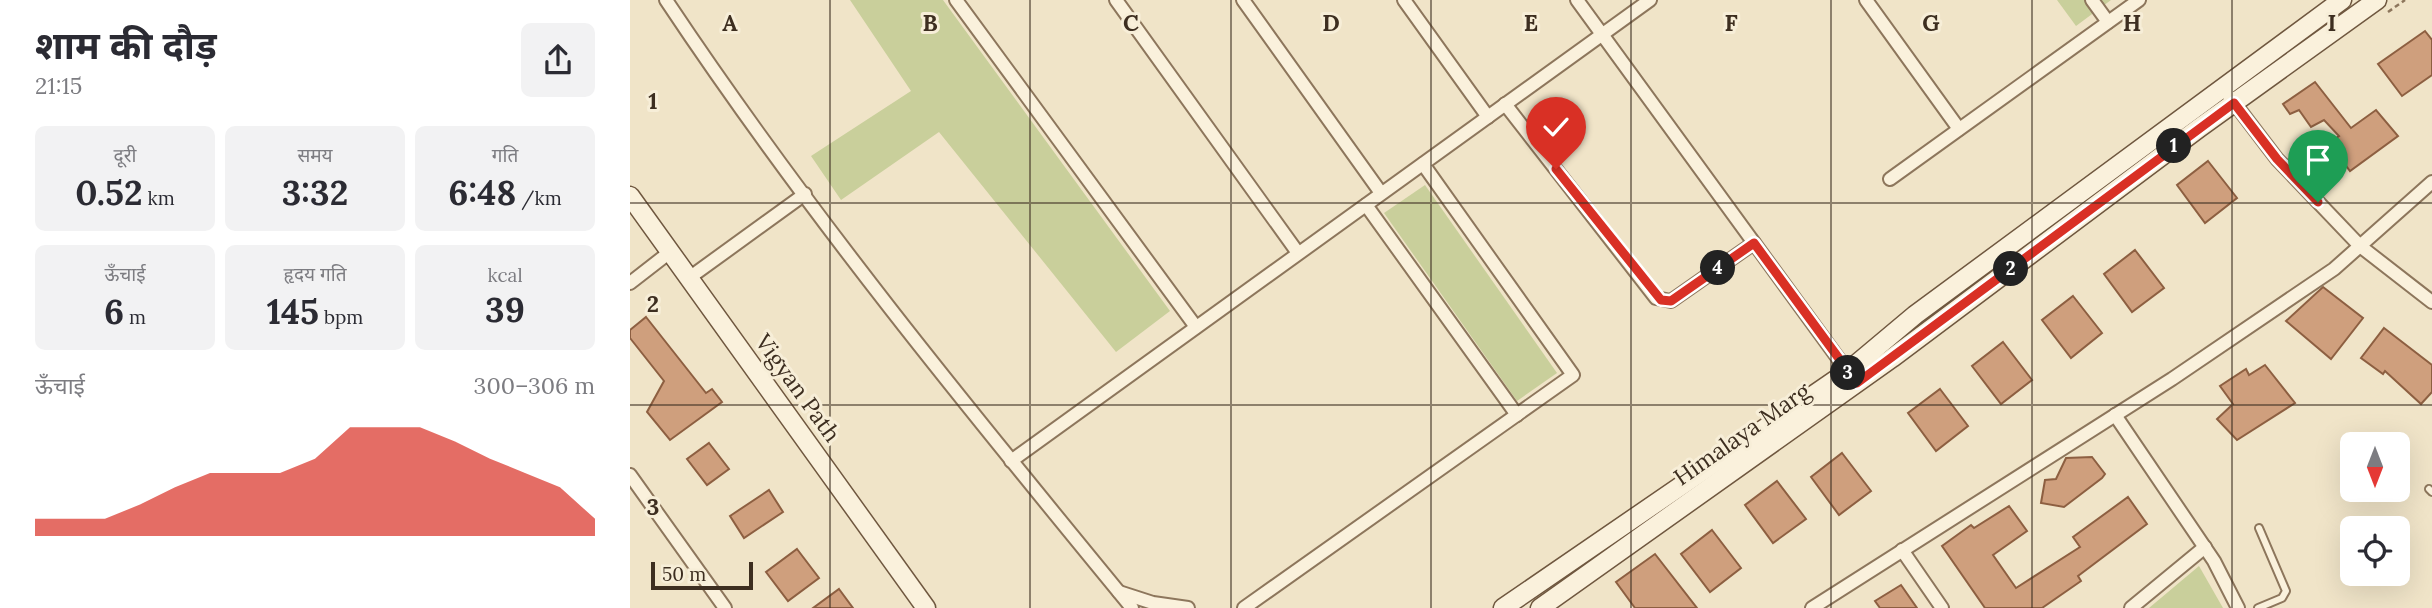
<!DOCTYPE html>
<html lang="hi">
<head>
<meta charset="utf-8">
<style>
  :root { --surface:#fff; --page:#f2f2f3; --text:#2b2b33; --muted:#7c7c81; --accent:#d93025 }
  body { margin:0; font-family:Lora,"Noto Sans Devanagari",serif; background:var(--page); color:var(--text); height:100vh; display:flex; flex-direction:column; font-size:26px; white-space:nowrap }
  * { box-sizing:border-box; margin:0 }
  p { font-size:23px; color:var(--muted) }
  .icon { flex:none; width:38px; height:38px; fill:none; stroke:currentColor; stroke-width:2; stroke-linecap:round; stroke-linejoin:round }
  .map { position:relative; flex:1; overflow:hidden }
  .drawer { display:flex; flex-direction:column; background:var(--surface); width:630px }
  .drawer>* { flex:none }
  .needle { width:46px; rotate:180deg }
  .controls { position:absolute; left:1710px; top:432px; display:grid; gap:14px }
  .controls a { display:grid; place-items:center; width:70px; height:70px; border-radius:10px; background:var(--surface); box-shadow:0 7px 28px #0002; font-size:35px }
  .scale { position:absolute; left:21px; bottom:18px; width:102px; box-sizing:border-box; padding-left:7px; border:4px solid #3d2e20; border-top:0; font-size:19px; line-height:24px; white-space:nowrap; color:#3d2e20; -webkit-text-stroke:5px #f7eed8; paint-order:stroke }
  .pin { position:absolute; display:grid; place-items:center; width:60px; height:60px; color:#fff; margin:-72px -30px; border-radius:50% 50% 50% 0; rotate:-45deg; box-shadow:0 0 7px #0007 }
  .pin .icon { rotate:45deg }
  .km { position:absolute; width:35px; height:35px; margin:-18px; border-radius:50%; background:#222; color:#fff; font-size:19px; line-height:35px; text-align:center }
  .round { display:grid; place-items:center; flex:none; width:74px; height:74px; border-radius:10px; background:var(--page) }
  .overview { display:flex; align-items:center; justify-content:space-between; height:119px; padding:0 35px }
  h1 { font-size:38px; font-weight:700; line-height:52px }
  .metrics { display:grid; grid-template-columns:repeat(3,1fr); gap:10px; height:119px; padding:7px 35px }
  .metrics div { display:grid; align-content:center; border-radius:10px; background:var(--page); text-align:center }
  .metrics b { font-size:35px; font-weight:700 }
  .metrics small { font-size:19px; font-weight:400 }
  .metrics p { font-size:19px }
  .chart { height:196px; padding:14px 35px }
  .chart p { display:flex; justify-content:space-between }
  .chart svg { width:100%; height:126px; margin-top:7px; fill:var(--accent); opacity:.7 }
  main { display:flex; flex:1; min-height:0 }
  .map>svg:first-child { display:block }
  .green { fill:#c9cf9b }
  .building { fill:#cf9f7d; stroke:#8d5f41; stroke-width:2 }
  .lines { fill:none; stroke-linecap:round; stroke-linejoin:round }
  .lane-casing { stroke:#8d765c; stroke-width:10 }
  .street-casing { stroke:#8d765c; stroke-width:16 }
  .secondary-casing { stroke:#6f573f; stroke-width:21 }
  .path { stroke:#8d765c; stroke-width:2.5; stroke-dasharray:5 3.5; stroke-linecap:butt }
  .lane { stroke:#faf1dc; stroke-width:6 }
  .street { stroke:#faf1dc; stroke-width:12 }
  .secondary { stroke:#faf1dc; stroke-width:18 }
  .route-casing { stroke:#fff; stroke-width:14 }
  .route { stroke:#d93025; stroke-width:9 }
  .grid { fill:none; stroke:#3d2e20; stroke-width:2; stroke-opacity:0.55 }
  .labels { text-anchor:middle; stroke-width:6; stroke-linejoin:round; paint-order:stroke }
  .street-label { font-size:23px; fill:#3d2e20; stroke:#f7eed8 }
  .grid-label { font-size:23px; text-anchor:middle; font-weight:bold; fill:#3d2e20; stroke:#f7eed8; stroke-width:6; stroke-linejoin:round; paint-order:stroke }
</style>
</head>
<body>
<main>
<section class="drawer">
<div class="overview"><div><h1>शाम की दौड़</h1><p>21:15</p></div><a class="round"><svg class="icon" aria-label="share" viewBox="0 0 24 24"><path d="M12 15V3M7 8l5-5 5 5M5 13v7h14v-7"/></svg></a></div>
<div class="metrics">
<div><p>दूरी</p><b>0.52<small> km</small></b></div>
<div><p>समय</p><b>3:32</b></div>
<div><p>गति</p><b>6:48<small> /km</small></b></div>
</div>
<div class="metrics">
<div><p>ऊँचाई</p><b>6<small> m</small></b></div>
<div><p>हृदय गति</p><b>145<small> bpm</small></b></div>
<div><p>kcal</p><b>39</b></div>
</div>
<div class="chart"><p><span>ऊँचाई</span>300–306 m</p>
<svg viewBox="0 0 160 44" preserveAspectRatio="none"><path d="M0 44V38L10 38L20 38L30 33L40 27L50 22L60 22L70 22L80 17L90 6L100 6L110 6L120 11L130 17L140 22L150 27L160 38V44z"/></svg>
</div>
</section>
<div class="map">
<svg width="1802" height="608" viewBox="0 0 1802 608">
  <rect width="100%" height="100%" fill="#f0e4c8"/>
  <g class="green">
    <path d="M220,0H313L540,311L486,352L309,132L211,200L181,156L281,91Z"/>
    <path d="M1427,0H1481L1446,26Z"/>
    <path d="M795,185L927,373L887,401L754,213Z"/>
    <path d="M1569,566L1593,608H1519Z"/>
  </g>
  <g class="building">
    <path d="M1795,31L1802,40V75L1772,96L1748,64Z"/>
    <path d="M1685,82L1721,128L1746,110L1768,136L1720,171L1699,143L1709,136L1694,120L1681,127L1669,110L1660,114L1653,104Z"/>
    <path d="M1578,161L1607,198L1575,223L1547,185Z"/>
    <path d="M1505,250L1534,288L1502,312L1474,274Z"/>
    <path d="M1693,287L1733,318L1701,359L1656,321Z"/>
    <path d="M1443,296L1472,333L1441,358L1412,320Z"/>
    <path d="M16,317L76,393L82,389L92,402L40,440L17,412L34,381L0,338V330Z"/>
    <path d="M1754,328L1802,365V392L1791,404L1755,371L1753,374L1731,358Z"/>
    <path d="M1373,342L1402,380L1371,404L1342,366Z"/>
    <path d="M1635,365L1665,403L1607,440L1587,419L1603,404L1590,386L1616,369L1619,375Z"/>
    <path d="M1310,389L1338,426L1306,451L1278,413Z"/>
    <path d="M79,443L99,469L77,485L57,459Z"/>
    <path d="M1212,453L1241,491L1209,515L1181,477Z"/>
    <path d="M1462,457L1475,474L1472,478L1434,507L1411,503L1415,480L1426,479L1436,458Z"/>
    <path d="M1147,481L1176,519L1143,543L1115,505Z"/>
    <path d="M139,490L153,512L114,538L100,516Z"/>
    <path d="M1498,497L1517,524L1448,576L1451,581L1412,608H1355L1312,546L1341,525L1344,528L1379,506L1397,531L1363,555L1386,588L1450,547L1443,537Z"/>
    <path d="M1082,530L1111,568L1080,592L1051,554Z"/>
    <path d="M167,549L189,578L158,601L136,572Z"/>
    <path d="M1025,554L1067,608H1005L986,582Z"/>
    <path d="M1271,585L1287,608H1250L1245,601Z"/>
    <path d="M209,589L223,608H183Z"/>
  </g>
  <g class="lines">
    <g class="lane-casing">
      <g id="lane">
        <path d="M1799,489L1802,492"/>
        <path d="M1628,608L1652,598L1656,591L1629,528"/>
      </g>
    </g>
    <g class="street-casing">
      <g id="street">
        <path d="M36,0C177,212 340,411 502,608"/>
        <path d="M326,0L566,327"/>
        <path d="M486,0L668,253"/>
        <path d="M613,0L751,193"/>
        <path d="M774,0L858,117"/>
        <path d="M947,0L1221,376"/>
        <path d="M1236,0L1329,129"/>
        <path d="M1462,0L1478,22"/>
        <path d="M1599,96L1647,159L1730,246L1802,302"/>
        <path d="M875,104L1026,298L1041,301L1124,243"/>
        <path d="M1260,179L1509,0"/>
        <path d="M736,205L887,415"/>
        <path d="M59,278L175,194"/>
        <path d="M0,283L40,252"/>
        <path d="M1485,415L1584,561L1608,608"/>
        <path d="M381,461L1020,0"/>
        <path d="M0,475L95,608"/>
        <path d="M1272,550L1312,608"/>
        <path d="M489,592L523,603L558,608"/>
        <path d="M614,608L943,375L793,164"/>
        <path d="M1182,608L1542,379L1704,269L1802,182"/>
        <path d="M1501,608L1575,547"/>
      </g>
    </g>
    <g class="secondary-casing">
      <g id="secondary">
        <path d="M0,196L296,608"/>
        <path d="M873,608L1217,372L1285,315L1712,0"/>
        <path d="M910,608L1262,358L1569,128L1747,0"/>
      </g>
    </g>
    <path class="path" d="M1758,12L1775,0"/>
    <use href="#lane" class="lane"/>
    <use href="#street" class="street"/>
    <use href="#secondary" class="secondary"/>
  </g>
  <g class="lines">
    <g class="route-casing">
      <path id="route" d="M926,169L1031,300L1041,301L1124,243L1227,383L1604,103L1647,159L1688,202"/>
    </g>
    <use href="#route" class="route"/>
  </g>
  <path class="grid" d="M200,0V608M400,0V608M601,0V608M801,0V608M1001,0V608M1201,0V608M1402,0V608M1602,0V608M0,203H1802M0,405H1802"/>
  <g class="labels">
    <g class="street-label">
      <text transform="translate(168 388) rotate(54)" y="8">Vigyan Path</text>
      <text transform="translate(1112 434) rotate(-35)" y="8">Himalaya Marg</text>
    </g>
  </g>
  <g class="grid-label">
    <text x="100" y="31">A</text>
    <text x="300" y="31">B</text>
    <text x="501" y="31">C</text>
    <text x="701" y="31">D</text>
    <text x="901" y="31">E</text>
    <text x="1101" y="31">F</text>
    <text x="1301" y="31">G</text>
    <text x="1502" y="31">H</text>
    <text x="1702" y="31">I</text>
    <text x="23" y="109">1</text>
    <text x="23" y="312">2</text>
    <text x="23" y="515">3</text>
  </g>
</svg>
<div class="controls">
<a><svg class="needle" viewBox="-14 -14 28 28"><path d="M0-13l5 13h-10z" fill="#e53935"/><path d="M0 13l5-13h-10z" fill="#7c7c81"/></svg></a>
<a><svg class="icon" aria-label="locate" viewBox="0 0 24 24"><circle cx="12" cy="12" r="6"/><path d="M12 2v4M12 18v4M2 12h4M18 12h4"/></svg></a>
</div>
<div class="scale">50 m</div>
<div class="pin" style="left:1688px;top:202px;background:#1e9e55"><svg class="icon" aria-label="arrive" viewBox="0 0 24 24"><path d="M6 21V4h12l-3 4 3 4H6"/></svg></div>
<div class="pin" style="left:926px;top:169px;background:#d93025"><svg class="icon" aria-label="check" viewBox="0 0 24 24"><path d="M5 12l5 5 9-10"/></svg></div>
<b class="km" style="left:1544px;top:146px">1</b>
<b class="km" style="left:1381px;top:269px">2</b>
<b class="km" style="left:1218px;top:373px">3</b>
<b class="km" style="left:1088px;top:268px">4</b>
</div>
</main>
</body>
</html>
